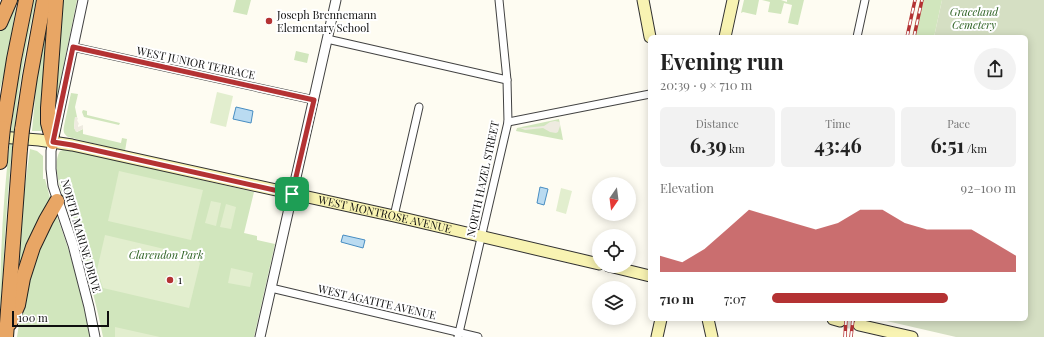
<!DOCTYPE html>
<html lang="en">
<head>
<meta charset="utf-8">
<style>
  :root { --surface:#fff; --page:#f2f2f2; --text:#222; --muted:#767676; --accent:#b43233 }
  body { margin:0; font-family:"Playfair Display",serif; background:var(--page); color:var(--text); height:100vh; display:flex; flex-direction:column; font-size:15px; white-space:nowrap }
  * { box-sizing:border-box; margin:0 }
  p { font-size:13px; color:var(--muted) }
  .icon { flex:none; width:22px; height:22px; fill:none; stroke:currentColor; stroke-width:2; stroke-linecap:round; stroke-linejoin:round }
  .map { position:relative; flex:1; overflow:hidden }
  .sheet { position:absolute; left:648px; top:35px; width:380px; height:286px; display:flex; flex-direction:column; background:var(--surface); border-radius:6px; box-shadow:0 2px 10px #0003 }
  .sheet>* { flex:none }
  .needle { width:26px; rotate:194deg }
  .tools { position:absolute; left:592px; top:177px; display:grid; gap:8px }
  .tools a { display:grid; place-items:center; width:44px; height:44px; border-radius:50%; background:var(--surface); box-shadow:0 2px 10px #0003; font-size:20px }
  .scale { position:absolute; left:12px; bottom:10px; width:97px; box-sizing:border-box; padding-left:4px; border:2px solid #0f0f0f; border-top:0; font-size:11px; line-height:14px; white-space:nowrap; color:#0f0f0f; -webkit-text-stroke:3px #fff; paint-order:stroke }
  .pin { position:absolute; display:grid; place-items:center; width:34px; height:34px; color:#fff; margin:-17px; border-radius:8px; box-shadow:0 2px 6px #0006 }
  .round { display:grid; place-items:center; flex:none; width:42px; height:42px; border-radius:21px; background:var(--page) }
  .summary { display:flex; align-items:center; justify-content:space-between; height:68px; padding:0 12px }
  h1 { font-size:22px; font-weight:700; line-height:30px }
  .metrics { display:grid; grid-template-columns:repeat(3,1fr); gap:6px; height:68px; padding:4px 12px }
  .metrics div { display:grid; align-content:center; border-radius:6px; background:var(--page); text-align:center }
  .metrics b { font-size:20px; font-weight:700 }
  .metrics small { font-size:11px; font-weight:400 }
  .metrics p { font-size:11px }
  .chart { height:112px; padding:8px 12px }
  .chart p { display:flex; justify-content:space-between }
  .chart svg { width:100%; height:72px; margin-top:4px; fill:var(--accent); opacity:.7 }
  ul { padding:0 12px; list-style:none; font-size:13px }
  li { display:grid; grid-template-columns:64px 48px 1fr; align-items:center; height:30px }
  li i { height:10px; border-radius:5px; background:var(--accent) }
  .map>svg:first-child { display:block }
  .green { fill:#d1e6bd }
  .cemetery { fill:#d5dfc3 }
  .pitch { fill:#e2eece }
  .plaza { fill:#eeebe0 }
  .water { fill:#badbf1; stroke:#478dc2 }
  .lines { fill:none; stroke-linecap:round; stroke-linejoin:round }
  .secondary-tunnel { stroke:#dad8d0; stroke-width:11; stroke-dasharray:11 5.5; stroke-linecap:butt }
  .minor-casing { stroke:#424242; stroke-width:9 }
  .tertiary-casing { stroke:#424242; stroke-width:11 }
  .secondary-casing { stroke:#313131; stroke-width:13 }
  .motorway-casing { stroke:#202020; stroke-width:16 }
  .minor { stroke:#fff; stroke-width:7 }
  .tertiary { stroke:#fff; stroke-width:9 }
  .secondary { stroke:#f8f3b2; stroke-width:11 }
  .motorway { stroke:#e8a665; stroke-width:14 }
  .rail-casing { stroke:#b43233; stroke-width:3.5 }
  .rail { stroke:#fff; stroke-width:2; stroke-dasharray:6; stroke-linecap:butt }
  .motorway-bridge-casing { stroke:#202020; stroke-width:16; stroke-linecap:butt }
  .motorway-bridge { stroke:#e8a665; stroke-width:14 }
  .route-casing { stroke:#fff; stroke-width:8 }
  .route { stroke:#b43233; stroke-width:5 }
  .poi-dot { fill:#b43233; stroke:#fff; stroke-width:1.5 }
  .labels { text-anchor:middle; stroke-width:4; stroke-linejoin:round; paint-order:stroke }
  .park-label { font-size:11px; font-style:italic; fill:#2e6224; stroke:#fff }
  .poi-label { font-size:11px; fill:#0f0f0f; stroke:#fff; text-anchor:start }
  .street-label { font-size:11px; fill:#0f0f0f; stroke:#fff }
</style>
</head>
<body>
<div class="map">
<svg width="1044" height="337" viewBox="0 0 1044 337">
  <rect width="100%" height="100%" fill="#fefcf2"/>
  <g class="green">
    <path d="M14,0H17L5,71L0,89V30Z"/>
    <path d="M33,0H36C24,53 16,106 11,160C6,210 4,261 0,312C0,207 11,102 33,0Z"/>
    <path d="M58,0H77L55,108Z"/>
    <path d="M236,0H251L247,15L233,12Z"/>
    <path d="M744,0H759L756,15L743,12L741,13Z"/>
    <path d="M762,0H781L787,2V0H804L798,25L788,23L792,5L784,3L781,14L768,12L770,2Z"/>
    <path d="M920,0H942L934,37H912Z"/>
    <path d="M51,2L43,130L42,131H32L37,77Z"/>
    <path d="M296,51L309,54L307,63L294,60Z"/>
    <path d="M71,93L78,94L75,107L77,117H75L74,128L77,132L83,129V134L121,143L122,138L127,139L125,151L68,137C64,134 63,132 64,126Z"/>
    <path d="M83,110L87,111V115L120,123L119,125L84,117L82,112Z"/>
    <path d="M559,119L563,140L516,131L517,128Z"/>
    <path d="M30,149L37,151L43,156V179H45L50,198L49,206L19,278L20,241L23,201Z"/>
    <path d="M66,149L254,192L244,233L257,236V240L275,244L254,337H103C93,286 77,236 60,187C57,176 54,161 60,151Z"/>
    <path d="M56,214C71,253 82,295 90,337H17L23,298L31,265Z"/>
  </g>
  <path class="cemetery" d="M942,0H1044V337H956L878,319H1026V37H934Z"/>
  <g class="pitch">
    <path d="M217,92L233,96L226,127L210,123Z"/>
    <path d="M119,171L203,190L191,240L108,221Z"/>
    <path d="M561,188L572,191L566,214L556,211Z"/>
    <path d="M211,201L221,203L216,226L205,223Z"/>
    <path d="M226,204L236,207L231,229L220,227Z"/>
    <path d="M105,235L194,256L200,263L189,308L103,288L97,270Z"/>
    <path d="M231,268L253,273L250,287L228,283Z"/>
    <path d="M115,327L160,337H115Z"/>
  </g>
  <g class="plaza">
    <path d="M75,117H77L78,119L77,120L79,124L78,125V127L83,125V129L76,132L74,128Z"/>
    <path d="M555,121L560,122V126L558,132L556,133L550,132L543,128L525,130L518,127L523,128L544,126L550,122Z"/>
  </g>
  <g class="water">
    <path d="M236,107L253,111L251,123L233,119Z"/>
    <path d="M540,187L548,189L544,205L537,203Z"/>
    <path d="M343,235L365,240L363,248L341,242Z"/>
  </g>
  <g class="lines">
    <path class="secondary-tunnel" d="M840,321L859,325"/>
    <g class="minor-casing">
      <g id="minor">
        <path d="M857,37L865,0"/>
        <path d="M327,39L507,80"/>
        <path d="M73,47L314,100"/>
        <path d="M508,122L650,94"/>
        <path d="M394,216L419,107"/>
        <path d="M271,288L478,337"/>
        <path d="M458,337L508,122L507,80L499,0"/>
      </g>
    </g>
    <g class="tertiary-casing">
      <g id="tertiary">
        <path d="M83,0L51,151V169L53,186L73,245L89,307L95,337"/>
        <path d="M260,337L336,0"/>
      </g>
    </g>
    <g class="secondary-casing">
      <g id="secondary">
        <path d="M643,0L650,37"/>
        <path d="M725,37L733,0"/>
        <path id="s1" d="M0,137L39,140L72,145L394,216L599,264"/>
        <path d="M609,266L650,276"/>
        <path d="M708,319L712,337"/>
        <path d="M833,319L840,321"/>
        <path d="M859,325L912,337"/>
        <path d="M657,337L661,319"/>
      </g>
    </g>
    <g class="motorway-casing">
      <g id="motorway">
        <path d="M0,23L10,0"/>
        <path d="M3,128L14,59L26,0"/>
        <path d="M22,130L30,77L44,0"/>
        <path d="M53,142L48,123V108L56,0"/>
        <path d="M0,162L1,147"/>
        <path d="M10,323L18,305L23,278L33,247L46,220L57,201"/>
        <path d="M6,337L20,149"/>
      </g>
    </g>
    <use href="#minor" class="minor"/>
    <use href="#tertiary" class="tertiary"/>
    <use href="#secondary" class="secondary"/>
    <use href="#motorway" class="motorway"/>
    <g class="rail-casing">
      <g id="rail">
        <path d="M907,37L915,0"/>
        <path d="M914,37L922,0"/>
        <path d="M845,337L846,319"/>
        <path d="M851,337L853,319"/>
      </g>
    </g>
    <use href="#rail" class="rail"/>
    <g class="motorway-bridge-casing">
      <g id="motorway-bridge">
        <path d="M1,147L3,128"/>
        <path d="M20,149L22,130"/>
      </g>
    </g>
    <use href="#motorway-bridge" class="motorway-bridge"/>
  </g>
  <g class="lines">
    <g class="route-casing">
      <path id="route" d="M73,47L314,100L292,194L72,145L53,142Z"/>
    </g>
    <use href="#route" class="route"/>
  </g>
  <g class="poi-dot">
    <circle cx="269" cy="21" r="4"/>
    <circle cx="170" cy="280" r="4"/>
  </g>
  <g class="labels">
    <g class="park-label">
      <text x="974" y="16">Graceland<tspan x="974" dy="13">Cemetery</tspan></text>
      <text x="166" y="259">Clarendon Park</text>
    </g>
    <g class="poi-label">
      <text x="277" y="19">Joseph Brennemann<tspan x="277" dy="13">Elementary School</tspan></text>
      <text x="178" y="284">1</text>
    </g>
    <g class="street-label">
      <text transform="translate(196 63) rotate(12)" y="4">WEST JUNIOR TERRACE</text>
      <text transform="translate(483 179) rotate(-78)" y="4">NORTH HAZEL STREET</text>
      <text dy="4" stroke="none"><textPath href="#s1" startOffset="393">WEST MONTROSE AVENUE</textPath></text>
      <text transform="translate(81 236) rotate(74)" y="4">NORTH MARINE DRIVE</text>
      <text transform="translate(377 302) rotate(13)" y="4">WEST AGATITE AVENUE</text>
    </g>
  </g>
</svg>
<div class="tools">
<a><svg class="needle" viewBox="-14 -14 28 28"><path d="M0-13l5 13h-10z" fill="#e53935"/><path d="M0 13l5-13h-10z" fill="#767676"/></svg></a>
<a><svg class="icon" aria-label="locate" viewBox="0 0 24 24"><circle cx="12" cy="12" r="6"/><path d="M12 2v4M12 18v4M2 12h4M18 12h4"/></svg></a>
<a><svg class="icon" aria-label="layers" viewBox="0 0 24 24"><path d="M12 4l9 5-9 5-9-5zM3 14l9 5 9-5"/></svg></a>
</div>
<div class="scale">100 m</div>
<div class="pin" style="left:292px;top:194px;background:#1e9e55"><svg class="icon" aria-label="arrive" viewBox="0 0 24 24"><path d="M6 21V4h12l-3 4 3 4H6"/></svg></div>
<section class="sheet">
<div class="summary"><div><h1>Evening run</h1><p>20:39 · 9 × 710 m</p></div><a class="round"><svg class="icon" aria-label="share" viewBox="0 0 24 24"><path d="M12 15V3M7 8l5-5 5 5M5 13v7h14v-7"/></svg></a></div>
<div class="metrics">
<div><p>Distance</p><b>6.39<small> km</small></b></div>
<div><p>Time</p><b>43:46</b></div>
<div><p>Pace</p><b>6:51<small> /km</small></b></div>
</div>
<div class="chart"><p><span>Elevation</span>92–100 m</p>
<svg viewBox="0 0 160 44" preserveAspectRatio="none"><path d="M0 44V34L10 38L20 30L30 18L40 6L50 10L60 14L70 18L80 14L90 6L100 6L110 14L120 18L130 18L140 18L150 26L160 34V44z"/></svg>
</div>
<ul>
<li><b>710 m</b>7:07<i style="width:72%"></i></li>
</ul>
</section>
</div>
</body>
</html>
